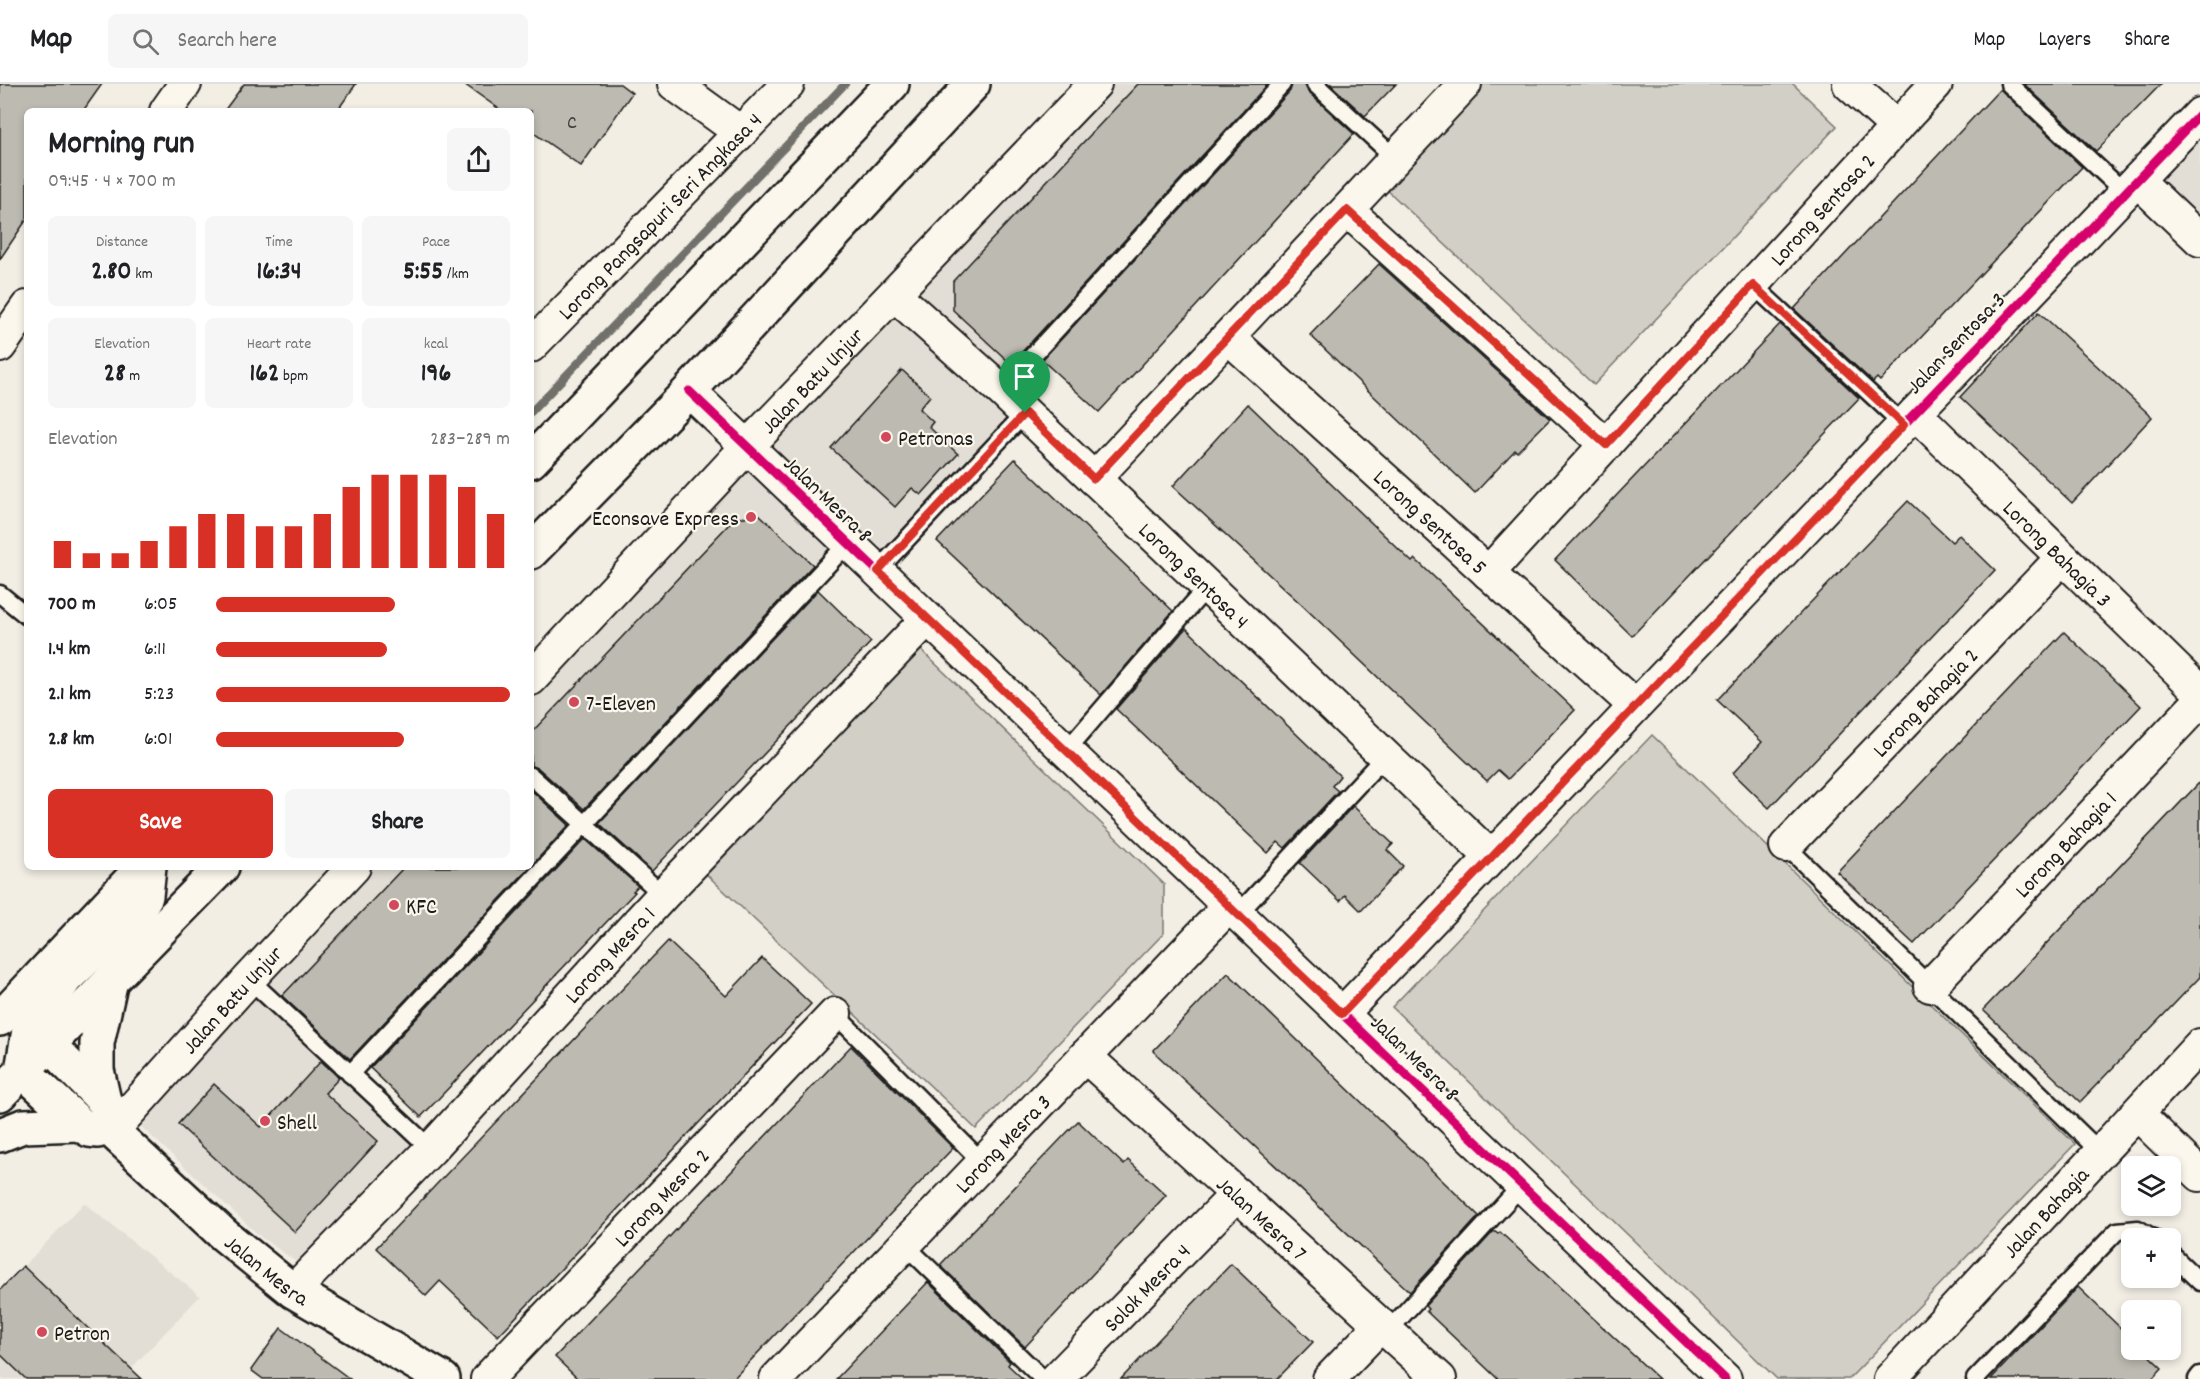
<!DOCTYPE html>
<html lang="en">
<head>
<meta charset="utf-8">
<style>
  :root { --surface:#fff; --page:#f6f6f6; --text:#202124; --muted:#757577; --line:#e0e0e0; --accent:#d93025 }
  body { margin:0; font-family:Dekko,sans-serif; background:var(--page); color:var(--text); height:100vh; display:flex; flex-direction:column; font-size:22px; white-space:nowrap }
  * { box-sizing:border-box; margin:0 }
  p { font-size:20px; color:var(--muted) }
  .icon { flex:none; width:33px; height:33px; fill:none; stroke:currentColor; stroke-width:2; stroke-linecap:round; stroke-linejoin:round }
  .map { position:relative; flex:1; overflow:hidden }
  .details { position:absolute; left:24px; top:24px; width:510px; height:762px; display:flex; flex-direction:column; background:var(--surface); border-radius:9px; box-shadow:0 3px 9px #0003 }
  .details>* { flex:none }
  .fabs { position:absolute; left:2121px; top:1072px; display:grid; gap:12px }
  .fabs a { display:grid; place-items:center; width:60px; height:60px; border-radius:9px; background:var(--surface); box-shadow:0 3px 9px #0003; font-size:30px }
  .pin { position:absolute; display:grid; place-items:center; width:51px; height:51px; color:#fff; margin:-62px -26px; border-radius:50% 50% 50% 0; rotate:-45deg; box-shadow:0 0 6px #0007 }
  .pin .icon { rotate:45deg }
  .round { display:grid; place-items:center; flex:none; width:63px; height:63px; border-radius:9px; background:var(--page) }
  .head { display:flex; align-items:center; justify-content:space-between; height:102px; padding:0 24px }
  h1 { font-size:33px; font-weight:700; line-height:45px }
  .stats { display:grid; grid-template-columns:repeat(3,1fr); gap:9px; height:102px; padding:6px 24px }
  .stats div { display:grid; align-content:center; border-radius:9px; background:var(--page); text-align:center }
  .stats b { font-size:26px; font-weight:700 }
  .stats small { font-size:16px; font-weight:400 }
  .stats p { font-size:16px }
  .chart { height:168px; padding:12px 24px }
  .chart p { display:flex; justify-content:space-between }
  .chart svg { width:100%; height:108px; margin-top:6px; stroke:var(--accent); stroke-width:6 }
  .action { display:flex; gap:12px; margin-top:auto; padding:12px 24px }
  .action a { flex:1; height:69px; border-radius:9px; background:var(--accent); color:#fff; font-size:24px; font-weight:700; line-height:69px; text-align:center }
  .action a+a { background:var(--page); color:var(--text) }
  ul { padding:0 24px; list-style:none; font-size:20px }
  li { display:grid; grid-template-columns:96px 72px 1fr; align-items:center; height:45px }
  li i { height:15px; border-radius:8px; background:var(--accent) }
  header { display:flex; align-items:center; gap:36px; box-sizing:border-box; height:84px; padding:0 30px; background:var(--surface); border-bottom:2px solid var(--line) }
  header strong { font-size:28px }
  nav { display:flex; gap:33px; margin-inline-start:auto; font-size:21px }
  .search { width:420px; height:54px; background:var(--page); display:flex; align-items:center; gap:15px; box-sizing:border-box; padding:0 21px; border-radius:9px; color:var(--muted); font-size:22px }
  .map>svg:first-child { display:block }
  .built { fill:#e2ded5 }
  .green { fill:#d2cfc6; stroke:#777671; stroke-width:1.5 }
  .lines { fill:none; stroke-linecap:round; stroke-linejoin:round }
  .stream { stroke:#716f6b; stroke-width:8 }
  .building { fill:#bdbab1; stroke:#1c1c1c; stroke-width:1.5 }
  .service-casing { stroke:#1c1c1c; stroke-width:21 }
  .minor-casing { stroke:#1c1c1c; stroke-width:36 }
  .tertiary-casing { stroke:#1c1c1c; stroke-width:38 }
  .secondary-casing { stroke:#1c1c1c; stroke-width:38 }
  .service { stroke:#fbf7ec; stroke-width:16 }
  .minor { stroke:#fbf7ec; stroke-width:32 }
  .tertiary { stroke:#fbf7ec; stroke-width:33 }
  .secondary { stroke:#fbf7ec; stroke-width:33 }
  .cycleway-casing { stroke:#fbf7ec; stroke-width:13 }
  .cycleway { stroke:#d6006c; stroke-width:9 }
  .route-casing { stroke:#fff; stroke-width:12 }
  .route { stroke:#d93025; stroke-width:8 }
  .poi-dot { fill:#d1495b; stroke:#fbf7ec; stroke-width:2 }
  .labels { text-anchor:middle; stroke-width:4.5; stroke-linejoin:round; paint-order:stroke }
  .number-label { font-size:20px; fill:#444441 }
  .street-label { font-size:22px; fill:#1c1c1c; stroke:#fbf7ec }
  .poi-label { font-size:22px; fill:#1c1c1c; stroke:#fbf7ec; text-anchor:start }
</style>
</head>
<body>
<header>
<strong>Map</strong>
<div class="search"><svg class="icon" aria-label="search" viewBox="0 0 24 24"><circle cx="10" cy="10" r="6"/><path d="M15 15l6 6"/></svg>Search here</div>
<nav><a>Map</a><a>Layers</a><a>Share</a></nav>
</header>
<div class="map">
<svg width="2200" height="1295" viewBox="0 0 2200 1295">
  <rect width="100%" height="100%" fill="#f2eee4"/>
  <filter id="ink" filterUnits="userSpaceOnUse"><feTurbulence type="fractalNoise" baseFrequency=".0167" numOctaves="2"/><feDisplacementMap in="SourceGraphic" scale="12" xChannelSelector="R" yChannelSelector="G"/><feConvolveMatrix kernelMatrix="1 2 1 2 8 2 1 2 1" color-interpolation-filters="sRGB"/></filter>
  <g filter="url(#ink)">
    <g class="built">
      <path d="M1111,0H1273L989,309L1009,330L879,469L853,445L585,732L340,988L417,1062L301,1181L262,1154L135,1037L369,783H531V611L883,238Z"/>
      <path d="M2200,47V140L2154,96Z"/>
      <path d="M84,1119L200,1212L121,1295H0V1207Z"/>
    </g>
    <g class="green">
      <path d="M1480,0H1793L1837,42L1594,301L1384,103Z"/>
      <path d="M918,563L1164,800V849L976,1045L704,788Z"/>
      <path d="M1652,651L2075,1060L1849,1295H1777L1392,923Z"/>
    </g>
    <g class="lines">
      <path class="stream" d="M531,328L845,0"/>
    </g>
    <g class="building">
      <path d="M0,0H102L83,27H27V135L0,175Z"/>
      <path d="M244,0H356L337,27H224Z"/>
      <path d="M464,0H620L632,9L581,82L531,47V27H502Z"/>
      <path d="M1138,0H1268L1011,280L953,226V197Z"/>
      <path d="M1292,0H1305L1308,8L1354,50L1099,328L1042,276L1290,7Z"/>
      <path d="M1330,0H1396L1365,32Z"/>
      <path d="M2024,0H2161L2096,67Z"/>
      <path d="M2000,5L2082,83L1880,297L1877,294L1873,298L1794,225Z"/>
      <path d="M1379,180L1550,335L1517,368L1515,366L1475,409L1310,251Z"/>
      <path d="M2039,228L2152,333L2072,419L1960,313Z"/>
      <path d="M1780,240L1859,314L1632,552L1555,476Z"/>
      <path d="M902,286L930,312L919,325L933,338L929,343L958,370L921,411L912,404L895,423L831,364Z"/>
      <path d="M1248,320L1412,478L1415,475L1575,626L1508,695L1498,686L1487,697L1302,521L1173,402Z"/>
      <path d="M1015,375L1173,527L1101,611L937,457Z"/>
      <path d="M1908,417L1952,458L1959,451L1995,486L1769,724L1733,689L1762,658L1717,616Z"/>
      <path d="M759,430L813,481L584,725L538,684L531,682V649L734,435Z"/>
      <path d="M818,506L871,558L652,787L599,739Z"/>
      <path d="M1186,544L1340,692L1332,702L1338,707L1285,764L1278,758L1268,769L1116,625Z"/>
      <path d="M2064,548L2141,622L1914,860L1837,788Z"/>
      <path d="M2200,698V893L2080,1018L1983,926Z"/>
      <path d="M531,706L569,741L531,782Z"/>
      <path d="M1353,722L1393,760L1387,766L1403,782L1361,827L1345,811L1340,817L1300,779Z"/>
      <path d="M585,755L638,802L633,807L635,808L421,1033L370,984Z"/>
      <path d="M404,783H530L350,975L282,912Z"/>
      <path d="M668,857L726,912L762,874L811,920L498,1252L440,1197L426,1212L376,1164Z"/>
      <path d="M1228,889L1479,1132L1410,1208L1153,967Z"/>
      <path d="M851,962L953,1064L733,1295H578L555,1273Z"/>
      <path d="M321,977L339,994L325,1009L378,1057L295,1148L178,1040L214,1000L261,1043Z"/>
      <path d="M1078,1037L1124,1081L1128,1076L1166,1111L1025,1263L940,1181Z"/>
      <path d="M1494,1147L1498,1150L1500,1148L1659,1295H1498L1426,1227L1428,1225L1425,1222Z"/>
      <path d="M1231,1180L1313,1258L1277,1295H1121Z"/>
      <path d="M23,1182L93,1249L142,1295H26L0,1270V1206Z"/>
      <path d="M928,1198L1010,1278L1008,1281L1023,1295H836Z"/>
      <path d="M2078,1203L2132,1255V1266H2143L2162,1284L2152,1295H1991Z"/>
      <path d="M281,1244L350,1295H263L251,1286Z"/>
    </g>
    <g class="lines">
      <g class="service-casing">
        <g id="service">
          <path d="M1315,0L1396,75"/>
          <path d="M2009,0L2124,108"/>
          <path d="M1753,201L1904,341"/>
          <path d="M1001,306L1282,0"/>
          <path d="M877,487L1025,329"/>
          <path d="M0,510L27,532"/>
          <path d="M1066,667L1207,503"/>
          <path d="M531,692L663,811"/>
          <path d="M1786,762L2100,1068"/>
          <path d="M1238,830L1385,672"/>
          <path d="M249,895L431,1065"/>
          <path d="M835,930L983,1079"/>
          <path d="M350,990L848,459"/>
          <path d="M904,1160L1043,1295"/>
          <path d="M2170,1169L2200,1198"/>
          <path d="M1388,1247L1522,1101"/>
          <path d="M1975,1295L2117,1147L2138,1145L2155,1155"/>
          <path d="M2197,1295L2200,1291"/>
        </g>
      </g>
      <g class="minor-casing">
        <g id="minor">
          <path d="M674,0L740,48"/>
          <path d="M1849,0L1897,43"/>
          <path d="M166,27L185,0"/>
          <path d="M2137,96L2200,156"/>
          <path d="M1347,126L1606,361"/>
          <path id="s1" d="M895,211L1001,306L1491,773"/>
          <path id="s2" d="M1228,253L1635,622"/>
          <path d="M0,262L27,223"/>
          <path id="s3" d="M531,262L788,0"/>
          <path d="M689,307L1725,1295"/>
          <path id="s4" d="M1915,329L2200,608"/>
          <path d="M1094,395L1465,0"/>
          <path id="s5" d="M1488,489L1936,0"/>
          <path id="s6" d="M531,595L747,363L1095,0"/>
          <path id="s7" d="M1786,762L2062,474"/>
          <path id="s8" d="M1930,902L2200,617"/>
          <path d="M1342,930L2200,30"/>
          <path id="s9" d="M1085,972L1440,1295"/>
          <path d="M2138,1030L2200,1091"/>
          <path id="s10" d="M112,1047L249,895L354,783"/>
          <path id="s11" d="M293,1207L431,1065L663,811L927,535"/>
          <path id="s12" d="M487,1295L835,930"/>
          <path id="s13" d="M776,1295L1229,822"/>
          <path id="s14" d="M1056,1295L1237,1110"/>
          <path d="M1329,1295L1381,1241"/>
          <path id="s15" d="M1890,1295L2200,961"/>
        </g>
      </g>
      <g class="tertiary-casing">
        <g id="tertiary">
          <path d="M48,960L104,1017L110,1028"/>
          <path d="M22,986L80,1040L89,1046L98,1047"/>
          <path id="s16" d="M112,1047L224,1151L293,1207L443,1295"/>
        </g>
      </g>
      <g class="secondary-casing">
        <g id="secondary">
          <path d="M531,377L892,0"/>
          <path d="M531,468L689,307L973,0"/>
          <path d="M0,935L143,783"/>
          <path d="M22,986L29,946L66,894L137,827L146,812L149,783"/>
          <path d="M0,1010L222,783"/>
          <path d="M104,1017L97,986V959L111,896"/>
          <path d="M0,1051L23,1042L80,1040"/>
        </g>
      </g>
      <use href="#service" class="service"/>
      <use href="#minor" class="minor"/>
      <use href="#tertiary" class="tertiary"/>
      <use href="#secondary" class="secondary"/>
      <g class="cycleway-casing">
        <g id="cycleway">
          <path d="M689,307L1725,1295"/>
          <path d="M1342,930L2200,30"/>
        </g>
      </g>
      <use href="#cycleway" class="cycleway"/>
    </g>
  </g>
  <g class="lines" filter="url(#ink)">
    <g class="route-casing">
      <path id="route" d="M1347,126L1606,361L1753,201L1904,341L1342,930L878,487L1025,329L1094,395Z"/>
    </g>
    <use href="#route" class="route"/>
  </g>
  <g class="poi-dot">
    <circle cx="886" cy="353" r="6"/>
    <circle cx="751" cy="433" r="6"/>
    <circle cx="574" cy="618" r="6"/>
    <circle cx="394" cy="821" r="6"/>
    <circle cx="265" cy="1037" r="6"/>
    <circle cx="42" cy="1248" r="6"/>
  </g>
  <g class="labels">
    <g class="number-label">
      <text x="572" y="44">C</text>
    </g>
    <g class="street-label">
      <text dy="8" stroke="none"><textPath href="#s5" startOffset="494">Lorong Sentosa 2</textPath></text>
      <text dy="8" stroke="none"><textPath href="#s3" startOffset="183">Lorong Pangsapuri Seri Angkasa 4</textPath></text>
      <text transform="translate(1955 258) rotate(-46)" y="8">Jalan Sentosa 3</text>
      <text dy="8" stroke="none"><textPath href="#s6" startOffset="410">Jalan Batu Unjur</textPath></text>
      <text transform="translate(829 414) rotate(44)" y="8">Jalan Mesra 8</text>
      <text dy="8" stroke="none"><textPath href="#s2" startOffset="274">Lorong Sentosa 5</textPath></text>
      <text dy="8" stroke="none"><textPath href="#s4" startOffset="200">Lorong Bahagia 3</textPath></text>
      <text dy="8" stroke="none"><textPath href="#s1" startOffset="410">Lorong Sentosa 4</textPath></text>
      <text dy="8" stroke="none"><textPath href="#s7" startOffset="200">Lorong Bahagia 2</textPath></text>
      <text dy="8" stroke="none"><textPath href="#s8" startOffset="196">Lorong Bahagia 1</textPath></text>
      <text dy="8" stroke="none"><textPath href="#s11" startOffset="462">Lorong Mesra 1</textPath></text>
      <text dy="8" stroke="none"><textPath href="#s10" startOffset="178">Jalan Batu Unjur</textPath></text>
      <text transform="translate(1416 973) rotate(44)" y="8">Jalan Mesra 8</text>
      <text dy="8" stroke="none"><textPath href="#s13" startOffset="327">Lorong Mesra 3</textPath></text>
      <text dy="8" stroke="none"><textPath href="#s12" startOffset="252">Lorong Mesra 2</textPath></text>
      <text dy="8" stroke="none"><textPath href="#s15" startOffset="228">Jalan Bahagia</textPath></text>
      <text dy="8" stroke="none"><textPath href="#s9" startOffset="240">Jalan Mesra 7</textPath></text>
      <text dy="8" stroke="none"><textPath href="#s16" startOffset="208">Jalan Mesra</textPath></text>
      <text dy="8" stroke="none"><textPath href="#s14" startOffset="129">Solok Mesra 4</textPath></text>
    </g>
    <g class="poi-label">
      <text x="898" y="361">Petronas</text>
      <text x="739" y="441" text-anchor="end">Econsave Express</text>
      <text x="586" y="626">7-Eleven</text>
      <text x="406" y="829">KFC</text>
      <text x="277" y="1045">Shell</text>
      <text x="54" y="1256">Petron</text>
    </g>
  </g>
</svg>
<div class="fabs">
<a><svg class="icon" aria-label="layers" viewBox="0 0 24 24"><path d="M12 4l9 5-9 5-9-5zM3 14l9 5 9-5"/></svg></a>
<a>+</a>
<a>−</a>
</div>
<div class="pin" style="left:1025px;top:329px;background:#1e9e55"><svg class="icon" aria-label="arrive" viewBox="0 0 24 24"><path d="M6 21V4h12l-3 4 3 4H6"/></svg></div>
<section class="details">
<div class="head"><div><h1>Morning run</h1><p>09:45 · 4 × 700 m</p></div><a class="round"><svg class="icon" aria-label="share" viewBox="0 0 24 24"><path d="M12 15V3M7 8l5-5 5 5M5 13v7h14v-7"/></svg></a></div>
<div class="stats">
<div><p>Distance</p><b>2.80<small> km</small></b></div>
<div><p>Time</p><b>16:34</b></div>
<div><p>Pace</p><b>5:55<small> /km</small></b></div>
</div>
<div class="stats">
<div><p>Elevation</p><b>28<small> m</small></b></div>
<div><p>Heart rate</p><b>162<small> bpm</small></b></div>
<div><p>kcal</p><b>196</b></div>
</div>
<div class="chart"><p><span>Elevation</span>283–289 m</p>
<svg viewBox="0 0 160 44" preserveAspectRatio="none"><path d="M5 44V33M15 44V38M25 44V38M35 44V33M45 44V27M55 44V22M65 44V22M75 44V27M85 44V27M95 44V22M105 44V11M115 44V6M125 44V6M135 44V6M145 44V11M155 44V22"/></svg>
</div>
<ul>
<li><b>700 m</b>6:05<i style="width:61%"></i></li>
<li><b>1.4 km</b>6:11<i style="width:58%"></i></li>
<li><b>2.1 km</b>5:23<i style="width:100%"></i></li>
<li><b>2.8 km</b>6:01<i style="width:64%"></i></li>
</ul>
<div class="action"><a>Save</a><a>Share</a></div>
</section>
</div>
</body>
</html>
